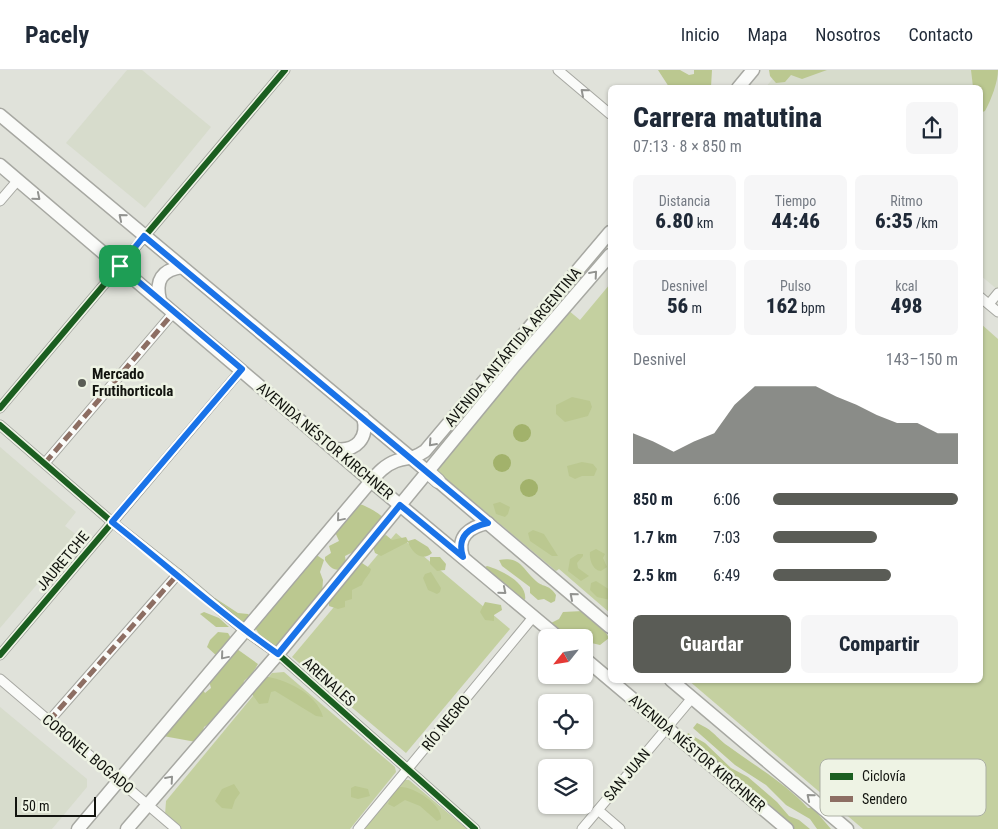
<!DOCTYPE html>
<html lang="es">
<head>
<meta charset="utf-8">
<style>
  :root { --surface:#fff; --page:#f6f6f7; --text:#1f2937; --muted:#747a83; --line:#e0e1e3; --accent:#5a5c56 }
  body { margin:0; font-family:"Roboto Condensed",sans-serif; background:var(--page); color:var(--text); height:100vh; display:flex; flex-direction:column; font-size:19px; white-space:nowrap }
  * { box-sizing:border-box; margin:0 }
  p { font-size:16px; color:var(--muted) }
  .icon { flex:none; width:28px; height:28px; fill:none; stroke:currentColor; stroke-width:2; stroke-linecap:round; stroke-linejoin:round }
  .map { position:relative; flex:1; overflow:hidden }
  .side { position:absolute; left:608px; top:15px; width:375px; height:598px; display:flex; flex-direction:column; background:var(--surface); border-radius:8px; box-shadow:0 1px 4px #0004 }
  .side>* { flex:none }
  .needle { width:32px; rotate:240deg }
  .tools { position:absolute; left:538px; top:559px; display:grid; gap:10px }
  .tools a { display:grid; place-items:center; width:55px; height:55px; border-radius:8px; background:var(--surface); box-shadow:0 1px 4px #0004; font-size:25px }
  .scale { position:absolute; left:15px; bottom:12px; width:81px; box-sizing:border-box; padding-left:5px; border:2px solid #12140f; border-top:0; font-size:14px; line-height:18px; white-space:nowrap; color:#12140f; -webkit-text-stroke:4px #eef3e4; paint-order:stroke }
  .pin { position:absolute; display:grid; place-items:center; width:42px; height:42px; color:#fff; margin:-21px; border-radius:10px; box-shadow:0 2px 8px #0006 }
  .round { display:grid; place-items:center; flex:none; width:52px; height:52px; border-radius:8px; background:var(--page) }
  .headline { display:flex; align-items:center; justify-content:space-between; height:85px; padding:0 25px }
  h1 { font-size:28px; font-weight:800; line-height:38px }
  .figures { display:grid; grid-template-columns:repeat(3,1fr); gap:8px; height:85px; padding:5px 25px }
  .figures div { display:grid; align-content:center; border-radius:8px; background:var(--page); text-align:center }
  .figures b { font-size:21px; font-weight:800 }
  .figures small { font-size:14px; font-weight:400 }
  .figures p { font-size:14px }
  .chart { height:140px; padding:10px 25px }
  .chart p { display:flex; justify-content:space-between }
  .chart svg { width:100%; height:90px; margin-top:5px; fill:var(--accent); opacity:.7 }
  .cta { display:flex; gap:10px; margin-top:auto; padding:10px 25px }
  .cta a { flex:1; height:58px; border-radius:8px; background:var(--accent); color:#fff; font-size:20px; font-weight:800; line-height:58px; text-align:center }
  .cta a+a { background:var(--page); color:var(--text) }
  ul { padding:0 25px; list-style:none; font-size:16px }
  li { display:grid; grid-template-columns:80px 60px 1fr; align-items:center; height:38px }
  li i { height:12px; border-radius:6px; background:var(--accent) }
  header { display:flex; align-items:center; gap:30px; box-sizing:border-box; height:70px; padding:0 25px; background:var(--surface); border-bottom:1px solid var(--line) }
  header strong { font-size:24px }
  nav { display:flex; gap:28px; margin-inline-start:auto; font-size:18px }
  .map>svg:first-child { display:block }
  .built { fill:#d7dccc }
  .green { fill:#c4d0a0 }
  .forest { fill:#bbc890 }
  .water { fill:#a2b26b }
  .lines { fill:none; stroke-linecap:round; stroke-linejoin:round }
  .street-casing { stroke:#a7a8a2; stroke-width:11 }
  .secondary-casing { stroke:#a7a8a2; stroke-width:15 }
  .primary-casing { stroke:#a7a8a2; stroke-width:16 }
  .street { stroke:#fafbf9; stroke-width:9 }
  .secondary { stroke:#fafbf9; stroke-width:12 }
  .primary { stroke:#fafbf9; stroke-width:14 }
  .quiet { stroke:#8d6e63; stroke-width:5; stroke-dasharray:10 5; stroke-linecap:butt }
  .cycleway-casing { stroke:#eef3e4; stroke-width:9 }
  .cycleway { stroke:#1b5e20; stroke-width:6 }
  .oneway { stroke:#929390 }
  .route-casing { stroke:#fff; stroke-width:10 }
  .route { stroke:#1a73e8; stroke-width:6 }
  .poi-dot { fill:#5a5c56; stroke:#eef3e4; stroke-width:2 }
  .labels { text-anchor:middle; stroke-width:5; stroke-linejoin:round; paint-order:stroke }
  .street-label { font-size:15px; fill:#12140f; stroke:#eef3e4 }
  .poi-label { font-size:15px; font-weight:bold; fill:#12140f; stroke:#eef3e4; text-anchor:start }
  .key { fill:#eef3e4; stroke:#acb0a4; stroke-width:1 }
  .key-label { font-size:14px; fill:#12140f }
</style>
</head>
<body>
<header>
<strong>Pacely</strong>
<nav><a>Inicio</a><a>Mapa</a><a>Nosotros</a><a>Contacto</a></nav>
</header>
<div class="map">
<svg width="998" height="759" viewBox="0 0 998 759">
  <rect width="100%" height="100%" fill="#e0e2da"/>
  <g class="built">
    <path d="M127,0H142L211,57L145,138L66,73Z"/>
    <path d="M780,0H998V220L980,205V18H765Z"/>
    <path d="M0,377L76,442L65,456L78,466L0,558Z"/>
    <path d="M0,637L87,709V717L52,759H0Z"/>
  </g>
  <g class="green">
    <path d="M610,214V543L559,499L556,501L437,401L471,355L568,240L580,250Z"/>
    <path d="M980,253L998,269V759H863L688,610H980Z"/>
    <path d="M396,463L510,559L406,683L292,587Z"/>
    <path d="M284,602L395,697L396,702L350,759H181L165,745L166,731L272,603Z"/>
    <path d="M405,710H409L467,759H363Z"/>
  </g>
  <g class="forest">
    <path d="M658,0H680L689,5L694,4V0H712L711,17H669Z"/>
    <path d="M769,0H827L802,9L791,5L785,12L776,13L770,6Z"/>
    <path d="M971,0H998C998,12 991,30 985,41L980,43V18L973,17Z"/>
    <path d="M572,327L590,331L592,337L588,346L565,352L556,344V335Z"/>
    <path d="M582,392L593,394L597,399L594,406H582L575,409L569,406L567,396Z"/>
    <path d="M500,432L510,437L508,444L505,447L496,444L493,434Z"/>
    <path d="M358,434C364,434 380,444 384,448L359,479L345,486L346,493L340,500C332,500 329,496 325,490V487L331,483L329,476L339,471L335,462Z"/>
    <path d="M533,460L544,464L558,486H552L530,471L528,463Z"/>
    <path d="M386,465L392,470L406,467L408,471L415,469L428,477L432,483C422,492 412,483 408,472L381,486L375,483C371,474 377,468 386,465Z"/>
    <path d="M596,479L605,484L603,488L607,497L601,501C593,501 589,489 590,482Z"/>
    <path d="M312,482L324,490L320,502L323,510L322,524L279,576L266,574L253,555L264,548Z"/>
    <path d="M578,484H583V486L577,493L578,498L589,506L581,511L568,501L570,489Z"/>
    <path d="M430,487H440L446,494L445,500L437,501L430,494Z"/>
    <path d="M499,490C521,486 523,500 536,511C544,518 549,514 556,525L555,531L551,533L544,529L538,530L530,523V517L502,496Z"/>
    <path d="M357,493H362L371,499C370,505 364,508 362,515L352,520V529L345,531V537L338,539L329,536V529Z"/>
    <path d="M487,496C501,500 528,513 525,530L486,504L485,497Z"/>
    <path d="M431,502L441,518L440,522L437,524L428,520L423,508L425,504Z"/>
    <path d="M596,511L610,520V530L597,527L590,520L591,513Z"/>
    <path d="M215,528L238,543L248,544L253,549L244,555C233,548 226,538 215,531Z"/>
    <path d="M485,532L501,535L502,540L494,545V551L485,550L480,542Z"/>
    <path d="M583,541C592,550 603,556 609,568L600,575L587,572L585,576L588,584L584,586V568L563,567L551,553L559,549L563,542Z"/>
    <path d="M204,542L219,548L229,557H216L200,544Z"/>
    <path d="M218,562L228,563L237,579L258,594L252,604L244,611C243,622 229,635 220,640L221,646L204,657L202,665L196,672L163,666L203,620L205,623L211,618L207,604L218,587L207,577L210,570Z"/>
    <path d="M263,606C285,609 317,623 323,647L316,646L275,621L271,622L268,633L259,634L252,624L254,614Z"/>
    <path d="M697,653C715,661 714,666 728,676C755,696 785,713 808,738H813L831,759H817L810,749L786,735L766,715L735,695L693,658Z"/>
    <path d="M688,663L705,673L731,698L748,707L777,732L789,746L799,750L810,759H791L686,668Z"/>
    <path d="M234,714L240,723L235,730L232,739L222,738L215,731L222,719Z"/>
    <path d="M355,716L368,719L370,726L358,729L351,727V718Z"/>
    <path d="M400,717C413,716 443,735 441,749L437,751L420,736L405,730L394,737L388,734L393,721Z"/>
  </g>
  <g class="water">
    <circle cx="522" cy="363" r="9"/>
    <circle cx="502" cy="393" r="9"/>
    <circle cx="529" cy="418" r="9"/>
  </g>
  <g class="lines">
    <g class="street-casing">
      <g id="street">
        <path d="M558,0L610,44"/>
        <path d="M0,131L18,110"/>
        <path d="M980,227L998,242"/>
        <path d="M989,234L998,223"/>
        <path d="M0,338L285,0"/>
        <path d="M0,355L112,452L178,504L245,561L278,584L475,759"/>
        <path d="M45,393L174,242"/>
        <path d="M0,585L242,299"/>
        <path d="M0,609L176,759"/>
        <path d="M49,651L178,504"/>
        <path d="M598,740L620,759"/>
        <path d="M358,759L534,546"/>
        <path d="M582,759L692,628"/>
      </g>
    </g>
    <g class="secondary-casing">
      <g id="secondary">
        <path d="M738,18L753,0"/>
        <path d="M0,45L428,402"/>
        <path d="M0,95L371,411L559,568"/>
        <path d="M160,230C155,210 162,200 182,197"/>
        <path d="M335,379C356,382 369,368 363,347"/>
        <path d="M438,411L610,557"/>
        <path d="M463,487C456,466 470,457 488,453"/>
        <path d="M584,588L787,759"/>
        <path d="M671,610L847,759"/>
        <path d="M78,759L371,411C378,403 385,395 396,391C409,386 410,391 425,381L610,162"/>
        <path d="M127,759L278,584L515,295L610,185"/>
      </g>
    </g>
    <g class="primary-casing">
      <path id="primary" d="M428,402L438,411"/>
    </g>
    <use href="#street" class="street"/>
    <use href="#secondary" class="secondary"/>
    <use href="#primary" class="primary"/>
    <g class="quiet">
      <path d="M45,393L174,242"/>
      <path d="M49,651L178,504"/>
    </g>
    <g class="cycleway-casing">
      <g id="cycleway">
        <path d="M0,338L285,0"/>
        <path d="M0,355L112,452L178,504L245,561L278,584L475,759"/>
        <path d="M0,585L242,299"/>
      </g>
    </g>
    <use href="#cycleway" class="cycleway"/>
  </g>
  <defs><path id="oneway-chevron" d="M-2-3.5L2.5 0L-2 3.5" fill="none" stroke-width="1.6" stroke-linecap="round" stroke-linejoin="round" transform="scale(1.25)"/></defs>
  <g class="oneway">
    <use href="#oneway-chevron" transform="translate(584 22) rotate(-139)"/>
    <use href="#oneway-chevron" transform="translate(37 127) rotate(40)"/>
    <use href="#oneway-chevron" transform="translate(122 147) rotate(-140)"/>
    <use href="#oneway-chevron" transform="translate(594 204) rotate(-49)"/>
    <use href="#oneway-chevron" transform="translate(432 373) rotate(132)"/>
    <use href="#oneway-chevron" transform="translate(340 448) rotate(130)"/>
    <use href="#oneway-chevron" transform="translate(503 521) rotate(40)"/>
    <use href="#oneway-chevron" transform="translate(573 526) rotate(-139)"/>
    <use href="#oneway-chevron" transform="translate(224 586) rotate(130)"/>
    <use href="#oneway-chevron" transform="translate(170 709) rotate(-49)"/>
    <use href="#oneway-chevron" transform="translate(810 727) rotate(-140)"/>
  </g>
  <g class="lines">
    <g class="route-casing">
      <path id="route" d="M144,166L488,453C470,457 456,466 463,487L400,435L278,584C220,544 168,496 112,452L242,299L120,196Z"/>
    </g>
    <use href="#route" class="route"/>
  </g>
  <circle class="poi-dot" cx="82" cy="313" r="5"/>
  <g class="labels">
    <g class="street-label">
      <text transform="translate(513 277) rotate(-50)" y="5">AVENIDA ANTÁRTIDA ARGENTINA</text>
      <text transform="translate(325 371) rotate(40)" y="5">AVENIDA NÉSTOR KIRCHNER</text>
      <text transform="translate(63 491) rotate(-50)" y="5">JAURETCHE</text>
      <text transform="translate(329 612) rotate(42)" y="5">ARENALES</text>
      <text transform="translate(446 653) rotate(-51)" y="5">RÍO NEGRO</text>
      <text transform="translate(697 683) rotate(40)" y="5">AVENIDA NÉSTOR KIRCHNER</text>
      <text transform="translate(88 684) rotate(40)" y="5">CORONEL BOGADO</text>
      <text transform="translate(627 705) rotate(-50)" y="5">SAN JUAN</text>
    </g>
    <g class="poi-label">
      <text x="92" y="309">Mercado<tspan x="92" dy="17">Frutihorticola</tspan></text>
    </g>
  </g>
  <rect x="820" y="689" width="166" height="57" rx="8" class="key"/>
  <rect x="830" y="703" width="23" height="7" fill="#1b5e20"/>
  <rect x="830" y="726" width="23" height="6" fill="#8d6e63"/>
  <g class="key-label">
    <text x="862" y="711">Ciclovía</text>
    <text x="862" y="734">Sendero</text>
  </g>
</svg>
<div class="tools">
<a><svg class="needle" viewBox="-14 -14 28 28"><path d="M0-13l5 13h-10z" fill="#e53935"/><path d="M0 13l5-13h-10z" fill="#747a83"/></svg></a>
<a><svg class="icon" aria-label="locate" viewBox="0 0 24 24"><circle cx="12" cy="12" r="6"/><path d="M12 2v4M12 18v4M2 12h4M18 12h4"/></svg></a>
<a><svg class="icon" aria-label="layers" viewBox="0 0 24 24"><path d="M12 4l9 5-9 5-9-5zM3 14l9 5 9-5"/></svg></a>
</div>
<div class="scale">50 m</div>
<div class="pin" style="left:120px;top:196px;background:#1e9e55"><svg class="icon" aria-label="arrive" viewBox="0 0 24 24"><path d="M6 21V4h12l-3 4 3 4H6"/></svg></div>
<section class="side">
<div class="headline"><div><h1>Carrera matutina</h1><p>07:13 · 8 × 850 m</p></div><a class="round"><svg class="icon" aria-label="share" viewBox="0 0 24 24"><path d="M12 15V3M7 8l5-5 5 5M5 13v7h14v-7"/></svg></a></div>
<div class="figures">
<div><p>Distancia</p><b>6.80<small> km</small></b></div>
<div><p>Tiempo</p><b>44:46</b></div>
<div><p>Ritmo</p><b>6:35<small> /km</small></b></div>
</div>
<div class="figures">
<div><p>Desnivel</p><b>56<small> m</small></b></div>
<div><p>Pulso</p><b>162<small> bpm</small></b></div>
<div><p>kcal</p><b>498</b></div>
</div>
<div class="chart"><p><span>Desnivel</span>143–150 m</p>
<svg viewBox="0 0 160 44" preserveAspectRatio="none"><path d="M0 44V29L10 33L20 38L30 33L40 29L50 15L60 6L70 6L80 6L90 6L100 11L110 15L120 20L130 24L140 24L150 29L160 29V44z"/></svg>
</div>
<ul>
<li><b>850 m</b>6:06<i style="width:100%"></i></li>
<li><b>1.7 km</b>7:03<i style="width:56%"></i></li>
<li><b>2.5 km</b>6:49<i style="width:64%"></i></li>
</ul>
<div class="cta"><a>Guardar</a><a>Compartir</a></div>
</section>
</div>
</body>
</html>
